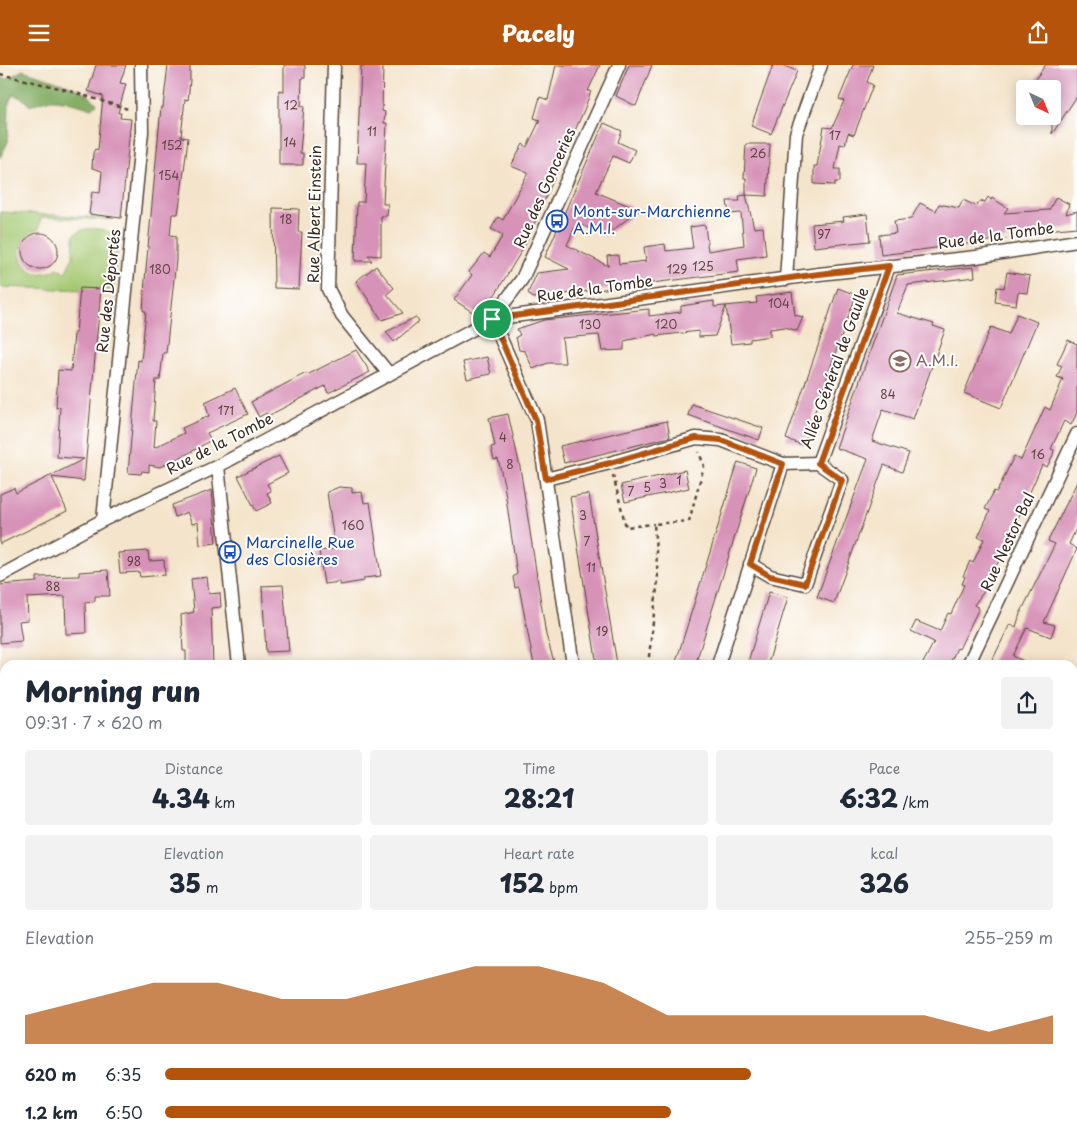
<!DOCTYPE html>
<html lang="en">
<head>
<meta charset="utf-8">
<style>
  :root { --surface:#fff; --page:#f2f2f3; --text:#1f2937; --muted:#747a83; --accent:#b45309 }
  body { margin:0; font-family:"Playpen Sans",sans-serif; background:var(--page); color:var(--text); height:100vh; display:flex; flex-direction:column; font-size:19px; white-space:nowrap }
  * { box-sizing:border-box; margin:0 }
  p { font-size:16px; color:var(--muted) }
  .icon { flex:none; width:28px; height:28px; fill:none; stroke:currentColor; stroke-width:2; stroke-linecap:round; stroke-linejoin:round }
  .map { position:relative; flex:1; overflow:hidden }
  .panel { position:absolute; left:0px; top:595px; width:1078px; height:481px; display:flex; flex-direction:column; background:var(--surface); border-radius:15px 15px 0 0; box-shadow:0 2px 12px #0003 }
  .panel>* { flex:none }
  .needle { width:32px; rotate:137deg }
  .controls { position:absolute; left:1016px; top:15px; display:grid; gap:10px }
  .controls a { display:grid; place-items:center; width:45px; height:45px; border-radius:5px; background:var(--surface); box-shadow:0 2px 12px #0003; font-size:25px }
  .pin { position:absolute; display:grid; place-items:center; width:42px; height:42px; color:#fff; margin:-21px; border:2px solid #fff; border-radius:50%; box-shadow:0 1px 5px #0007 }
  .round { display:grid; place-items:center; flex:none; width:52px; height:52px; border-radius:5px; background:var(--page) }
  .summary { display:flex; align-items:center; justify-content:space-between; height:85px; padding:0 25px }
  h1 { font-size:28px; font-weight:800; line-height:38px }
  .figures { display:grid; grid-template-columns:repeat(3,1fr); gap:8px; height:85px; padding:5px 25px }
  .figures div { display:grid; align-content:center; border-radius:5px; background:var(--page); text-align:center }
  .figures b { font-size:25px; font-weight:800 }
  .figures small { font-size:14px; font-weight:400 }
  .figures p { font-size:14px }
  .chart { height:140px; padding:10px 25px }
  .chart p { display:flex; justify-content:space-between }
  .chart svg { width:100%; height:90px; margin-top:5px; fill:var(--accent); opacity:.7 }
  ul { padding:0 25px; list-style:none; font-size:16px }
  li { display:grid; grid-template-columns:80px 60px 1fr; align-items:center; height:38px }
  li i { height:12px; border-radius:6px; background:var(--accent) }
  header { display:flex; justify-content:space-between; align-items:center; height:65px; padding:0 25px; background:var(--accent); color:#fff; font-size:22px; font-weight:800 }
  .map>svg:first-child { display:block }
  .green { fill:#a4c871; stroke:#707948 }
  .forest { fill:#83ac63; stroke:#5f6b40 }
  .building { fill:#d792b7 }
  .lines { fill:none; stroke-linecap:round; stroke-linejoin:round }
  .street-casing { stroke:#574638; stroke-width:15 }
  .path { stroke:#574638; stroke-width:2.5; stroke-dasharray:4 4; stroke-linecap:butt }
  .street { stroke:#fff; stroke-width:12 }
  .route-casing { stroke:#fff; stroke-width:10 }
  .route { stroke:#b45309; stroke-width:6 }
  .labels { text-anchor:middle; stroke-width:4; stroke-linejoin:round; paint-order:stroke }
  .number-label { font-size:12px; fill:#624444 }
  .street-label { font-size:15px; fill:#3b2a1e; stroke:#fff }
  .transit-label { font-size:15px; fill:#164399; stroke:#fff; text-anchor:start }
  .education-label { font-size:15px; fill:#785e54; stroke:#fff; text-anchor:start }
</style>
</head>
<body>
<header><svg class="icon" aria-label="menu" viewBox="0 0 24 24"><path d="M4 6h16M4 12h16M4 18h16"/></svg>Pacely<svg class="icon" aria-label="share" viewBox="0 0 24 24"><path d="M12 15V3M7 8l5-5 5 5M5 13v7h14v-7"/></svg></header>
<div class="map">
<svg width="1077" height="1076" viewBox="0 0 1077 1076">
  <rect width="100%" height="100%" fill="#fff"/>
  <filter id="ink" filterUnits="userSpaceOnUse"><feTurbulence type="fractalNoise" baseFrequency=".02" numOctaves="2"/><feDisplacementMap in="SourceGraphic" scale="10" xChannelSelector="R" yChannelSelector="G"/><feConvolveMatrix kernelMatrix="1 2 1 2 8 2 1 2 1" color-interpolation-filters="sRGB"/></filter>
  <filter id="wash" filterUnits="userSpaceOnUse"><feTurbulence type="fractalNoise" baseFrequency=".0096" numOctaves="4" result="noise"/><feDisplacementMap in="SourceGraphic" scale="20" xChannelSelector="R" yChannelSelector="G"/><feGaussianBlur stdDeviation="1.12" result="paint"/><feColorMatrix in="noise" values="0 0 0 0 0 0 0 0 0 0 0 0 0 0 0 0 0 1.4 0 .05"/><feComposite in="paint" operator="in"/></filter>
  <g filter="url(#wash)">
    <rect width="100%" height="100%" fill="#f4e4cb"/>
    <path class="green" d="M0,147L110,153V155L41,152L39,164C2,177 25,224 58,203L65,208L73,192L74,170C86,159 105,164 119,171L113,226L0,222Z"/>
    <g class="forest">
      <path d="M23,5C42,12 87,22 97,39L91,43C68,38 53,29 30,41L22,33L13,30L9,37L8,77L0,93V13L6,14Z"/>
      <path d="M0,607L5,635V732H0Z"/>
      <path d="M0,754L5,771V1071H208L157,1076H0Z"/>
      <path d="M1072,899H1077V1076H851L853,1071H1072Z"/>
    </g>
    <g id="blocks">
      <g class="building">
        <path d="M96,0H126L120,18L126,19L118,48H121L120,53L131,54L121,153L89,149L92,127L100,128L102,106L92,103L93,88L95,84L98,85L103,31L88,26Z"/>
        <path d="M168,0H190V15L188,35L185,34L181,72L188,73L182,122L178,149H172L170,170L176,171V195L166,288H163L160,315H156L153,356H156L154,383L184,368L182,363L209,351L205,337L235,323L248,349L207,368L211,375L191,387L160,402L149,400V407L142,406L141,409L128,408L138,295L141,296L146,246H143L145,215L161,42H163Z"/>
        <path d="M284,0H305V13H302L301,41H304L300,88H303V100H279V25L284,26Z"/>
        <path d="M556,0H600L588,26H591L584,45L524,182L496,228L477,250L454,235L472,210L469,207L484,188L490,192L503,170L491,164L498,152L503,155L528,108L511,101L523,79L527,82L540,55L534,53L540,32L548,35Z"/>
        <path d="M629,0H652L636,41L616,31Z"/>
        <path d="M773,0H782L797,6L771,69L751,61Z"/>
        <path d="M853,0H873L867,17L873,20L854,70L848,68L845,80L840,79L835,104H840V117H835V120L814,119V101H817L824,62L832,63L844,36L839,34Z"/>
        <path d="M1045,0H1077V31L1052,69V24H1029Z"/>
        <path d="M361,1H383L382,46L385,47L384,58H387L383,139H388L387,151H381V191L368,190L372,196H355L357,137H364L366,98H357Z"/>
        <path d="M604,58L622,66L618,77L635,85L629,98L613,91L596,127L639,145L605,171L577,158L567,180L608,201L607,191L618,190L619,199L646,196L644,182L665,179L666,186L693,183L690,162L705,160L708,186L744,180L741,148L729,149L727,136H740L739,131L746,130L754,163L763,162L766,190L737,194L739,207L533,233L528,228L537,208L569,204L545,192Z"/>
        <path d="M746,79H770L767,131L746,130V113H744Z"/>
        <path d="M988,132L991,135L992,133L1008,143L1004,148L1049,145L1056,132L1069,139L1066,149L1077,146V162L1036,166V170L1012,173L881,190L879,170L896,168L894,156L911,154L920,138L936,146L939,139L959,143L963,135L976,141L980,136L985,137Z"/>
        <path d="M273,143L299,144L298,167H302L299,224L274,223Z"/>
        <path d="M867,149L870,176L814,182L812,159L844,156L843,152Z"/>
        <circle cx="40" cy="186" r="18"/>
        <path d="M376,201L394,223L387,229L403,248L382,255L356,216Z"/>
        <path d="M974,202L975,212L908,220L897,248L934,259L933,261L945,265L913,354L883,344L872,376L909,388L902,407L884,400L834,538L817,532L868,394L836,383L897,210Z"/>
        <path d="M1007,207L1030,211L1027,228L1018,227L1016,240L995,237L997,222L1004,223Z"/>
        <path d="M80,223L101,224L84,416L52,412L67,446L0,479V429L14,423L16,428L84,394L57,392L60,342L56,343L58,305L71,306L74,268H76Z"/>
        <path d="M838,223L856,230L803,380L786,374Z"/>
        <path d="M792,227L795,250L803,252L797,266L785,262L770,264V271L750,274V277L731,279L726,241L715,271L699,272V266L656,271V269L624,276V285L602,286L599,270L562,273L565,298H548L533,304L525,286L519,285L516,272L520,270L517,264L544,255L649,244V251L681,247V241L714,236V242L757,238L756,232Z"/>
        <path d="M1017,249L1037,257L1001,343L964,328L991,262L1009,269Z"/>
        <path d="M416,252L419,256L394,277L386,267Z"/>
        <path d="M1068,275L1077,279V348L1071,360L1064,356L1051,384L1054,385L1053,390L1047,402L1042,400L991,513L986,511L985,525L974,540L979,543L959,584L957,583L949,600H922L934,577L911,566L916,556L940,566L948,548L951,549L964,520L962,519L965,512L963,511L970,496L973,498L984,474L978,472L990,446L985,444L994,426L997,427L1014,391L1021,395L1045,342L1050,345L1063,314L1057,312L1062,301L1057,299Z"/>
        <path d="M356,285L370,307L328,328L325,321L268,351L266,348L259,352L251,337L306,308L307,310Z"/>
        <path d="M487,292L491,309L467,314L463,297Z"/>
        <path d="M692,339L763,363L759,375L688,350Z"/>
        <path d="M508,349L520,402L546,570L555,600H534L519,522L515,523L513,512L517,509L504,419L498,394L494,395L491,382L495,381L489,353Z"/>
        <path d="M667,356L670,372L564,398L560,381Z"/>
        <path d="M279,391L288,408L267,419L271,426L267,428L272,438L256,446L238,411Z"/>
        <path d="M738,397L756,403L697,594L709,597V600H675Z"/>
        <path d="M685,405L689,423L625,437L621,420Z"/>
        <path d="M1077,417V462L1069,479L1077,484L1044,557L1055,560L1051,572L1027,563L1013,591L1032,600H990L1010,559L1016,562L1020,549L1055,479L1048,476Z"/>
        <path d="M339,422L352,423V428L362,427L364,438L370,437L381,511L364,513V516L340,520V517L324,519L319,486L335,484L327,427Z"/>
        <path d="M212,425L216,478L200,480L198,457L192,459L187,447L175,452L172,440Z"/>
        <path d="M589,429L617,599L610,600H597L570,432Z"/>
        <path d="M148,486L149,496L164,495L165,510L140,512L139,507L120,508L118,488Z"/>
        <path d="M108,505L110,531H95V536L85,537L86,568L66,569L65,531L27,533L28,555L19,556L22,576L0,578V520L37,517V512L79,511V507Z"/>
        <path d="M207,512L209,529L220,528L221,542L211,543L213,600H186V586H183L181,550L194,547L191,514Z"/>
        <path d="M283,520L289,586L266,587L262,521Z"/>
        <path d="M769,527L788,532L770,592L767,600H747Z"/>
      </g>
    </g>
  </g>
  <g filter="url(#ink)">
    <use href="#blocks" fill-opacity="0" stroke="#574638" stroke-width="1"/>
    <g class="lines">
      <g class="street-casing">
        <g id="street">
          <path d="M334,0L328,224L342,251L389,309"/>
          <path d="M786,214L796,69L821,0"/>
          <path d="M492,254L537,355L573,600"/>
          <path d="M492,254L522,214L619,0"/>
          <path d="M818,398L889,201"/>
          <path d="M218,401L239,600"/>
          <path d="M546,414L610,398L696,373L721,375L783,399L818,398"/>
          <path d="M103,455L142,67L141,0"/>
          <path d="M750,499L770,511L805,519L842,415L818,398"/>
          <path d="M0,511L103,455L218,401L492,254L819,209L976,192L1077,176"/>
          <path d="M718,600L783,399"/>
          <path d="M968,600L1077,369"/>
          <path d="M1072,787L1077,786"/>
          <path d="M273,1071L275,1076"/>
          <path d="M679,1071L680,1076"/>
          <path d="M205,1076L257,1071"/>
          <path d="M847,1076L848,1071"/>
        </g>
      </g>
      <g class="path">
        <path d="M0,9L63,24L128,44"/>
        <path d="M613,410L626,462L654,459"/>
        <path d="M648,600L658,514L654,459L689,456L704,401L699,387"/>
        <path d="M1072,875L1077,874"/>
        <path d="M0,936L5,942"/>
        <path d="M101,1071L102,1076"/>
      </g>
      <use href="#street" class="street"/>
    </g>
  </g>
  <g class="lines" filter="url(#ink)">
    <g class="route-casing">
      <path id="route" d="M889,201L818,398L842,415L805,519L770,511L750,499L783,399L721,375L696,373L610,398L546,414L536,355L492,254L819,209Z"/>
    </g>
    <use href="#route" class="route"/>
  </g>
  <defs>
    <g id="bus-ring" transform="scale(1.125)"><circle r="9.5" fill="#fff" stroke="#1a4fb4" stroke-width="1.5"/><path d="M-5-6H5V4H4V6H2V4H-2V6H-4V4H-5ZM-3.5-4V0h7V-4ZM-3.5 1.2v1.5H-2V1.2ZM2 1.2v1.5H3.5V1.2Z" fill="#1a4fb4"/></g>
    <g id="school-ring" transform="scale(1.125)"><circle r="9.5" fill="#fff" stroke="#8d6e63" stroke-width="1.5"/><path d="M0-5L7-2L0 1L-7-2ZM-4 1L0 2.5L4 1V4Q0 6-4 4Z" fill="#8d6e63"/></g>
  </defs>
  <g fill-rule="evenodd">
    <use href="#bus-ring" x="557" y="156"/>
    <use href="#school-ring" x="900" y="296"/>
    <use href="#bus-ring" x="230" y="487"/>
  </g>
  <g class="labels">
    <g class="number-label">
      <text x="291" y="45">12</text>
      <text x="372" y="71">11</text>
      <text x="835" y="75">17</text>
      <text x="290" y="82">14</text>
      <text x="172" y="85">152</text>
      <text x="758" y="93">26</text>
      <text x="169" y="115">154</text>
      <text x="286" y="159">18</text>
      <text x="824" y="174">97</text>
      <text x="703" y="206">125</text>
      <text x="160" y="209">180</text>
      <text x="677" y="209">129</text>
      <text x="779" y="243">104</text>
      <text x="590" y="264">130</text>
      <text x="666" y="264">120</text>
      <text x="888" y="334">84</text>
      <text x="226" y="350">171</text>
      <text x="503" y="377">4</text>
      <text x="1038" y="394">16</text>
      <text x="510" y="404">8</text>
      <text x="679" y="420">1</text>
      <text x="663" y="423">3</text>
      <text x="647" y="427">5</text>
      <text x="631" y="431">7</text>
      <text x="583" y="455">3</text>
      <text x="353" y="465">160</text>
      <text x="587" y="481">7</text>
      <text x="134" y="501">98</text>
      <text x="591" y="507">11</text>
      <text x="53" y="526">88</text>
      <text x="602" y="571">19</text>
    </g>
    <g class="street-label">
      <text transform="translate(545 123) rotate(-66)" y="5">Rue des Gonceries</text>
      <text transform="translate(315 149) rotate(-89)" y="5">Rue Albert Einstein</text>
      <text transform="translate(996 171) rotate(-8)" y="5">Rue de la Tombe</text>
      <text transform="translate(595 224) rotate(-8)" y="5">Rue de la Tombe</text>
      <text transform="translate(109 226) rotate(-84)" y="5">Rue des Déportés</text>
      <text transform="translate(835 303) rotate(-70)" y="5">Allée Général de Gaulle</text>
      <text transform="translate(220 379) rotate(-27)" y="5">Rue de la Tombe</text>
      <text transform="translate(1008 477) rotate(-65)" y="5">Rue Nestor Bal</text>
    </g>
    <g class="transit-label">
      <text x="573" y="152">Mont-sur-Marchienne<tspan x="573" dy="17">A.M.I.</tspan></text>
      <text x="246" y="483">Marcinelle Rue<tspan x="246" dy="17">des Closières</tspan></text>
    </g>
    <g class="education-label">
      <text x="916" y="301">A.M.I.</text>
    </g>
  </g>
</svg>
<div class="controls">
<a><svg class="needle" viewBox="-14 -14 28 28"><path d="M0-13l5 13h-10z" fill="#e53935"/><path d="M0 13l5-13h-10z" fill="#747a83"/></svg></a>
</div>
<div class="pin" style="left:492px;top:254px;background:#1e9e55"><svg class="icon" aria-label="arrive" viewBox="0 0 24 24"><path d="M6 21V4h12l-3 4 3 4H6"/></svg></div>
<section class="panel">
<div class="summary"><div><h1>Morning run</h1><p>09:31 · 7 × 620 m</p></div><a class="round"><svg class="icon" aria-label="share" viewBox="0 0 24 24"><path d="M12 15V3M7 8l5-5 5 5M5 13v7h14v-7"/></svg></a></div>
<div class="figures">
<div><p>Distance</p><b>4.34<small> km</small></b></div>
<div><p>Time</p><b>28:21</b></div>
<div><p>Pace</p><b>6:32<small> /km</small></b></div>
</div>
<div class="figures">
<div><p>Elevation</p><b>35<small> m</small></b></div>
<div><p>Heart rate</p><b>152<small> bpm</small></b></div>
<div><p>kcal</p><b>326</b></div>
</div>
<div class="chart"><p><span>Elevation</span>255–259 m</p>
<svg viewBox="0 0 160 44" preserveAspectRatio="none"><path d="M0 44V30L10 22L20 14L30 14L40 22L50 22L60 14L70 6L80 6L90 14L100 30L110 30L120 30L130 30L140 30L150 38L160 30V44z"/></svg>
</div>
<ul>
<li><b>620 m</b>6:35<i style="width:66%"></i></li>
<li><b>1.2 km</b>6:50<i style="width:57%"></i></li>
</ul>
</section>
</div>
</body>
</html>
